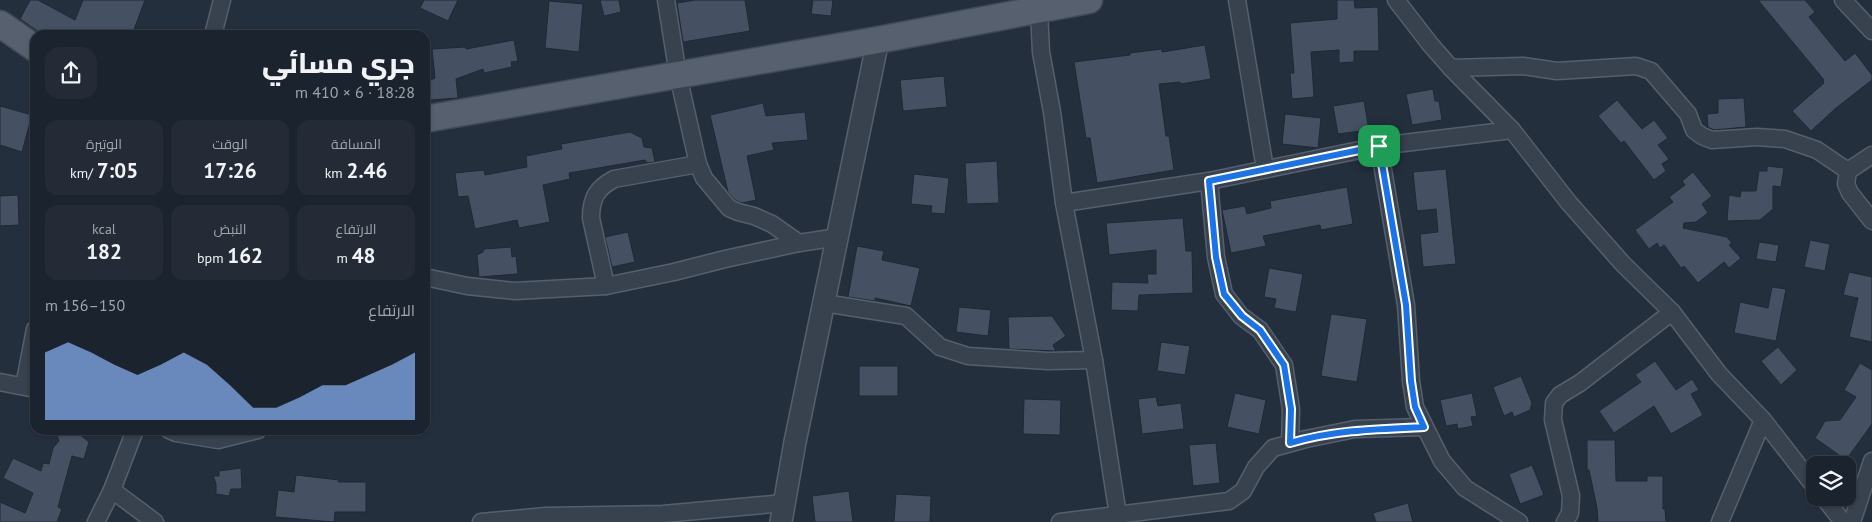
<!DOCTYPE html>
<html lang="ar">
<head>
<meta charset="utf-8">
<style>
  :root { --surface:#1b232e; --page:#242b36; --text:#f1f3f6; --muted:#a0a4aa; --line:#39404a; --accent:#8ab4f8 }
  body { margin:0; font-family:"PT Sans",Cairo,sans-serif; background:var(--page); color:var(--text); direction:rtl; height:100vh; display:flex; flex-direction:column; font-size:19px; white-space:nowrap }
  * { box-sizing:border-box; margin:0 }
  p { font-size:16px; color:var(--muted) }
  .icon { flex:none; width:28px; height:28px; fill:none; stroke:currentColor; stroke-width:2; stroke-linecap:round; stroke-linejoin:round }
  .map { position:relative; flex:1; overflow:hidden; direction:ltr }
  .drawer { position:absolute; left:30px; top:30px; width:400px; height:405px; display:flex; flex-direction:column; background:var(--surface); border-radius:15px; box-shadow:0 1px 4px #0004,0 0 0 1px var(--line); direction:rtl }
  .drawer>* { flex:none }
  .buttons { position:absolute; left:1806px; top:456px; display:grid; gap:10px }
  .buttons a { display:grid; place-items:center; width:50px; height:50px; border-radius:10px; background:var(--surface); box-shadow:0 1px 4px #0004,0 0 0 1px var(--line); font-size:25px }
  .pin { position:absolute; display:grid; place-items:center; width:42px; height:42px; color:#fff; margin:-21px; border-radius:10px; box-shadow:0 2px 8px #0006 }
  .round { display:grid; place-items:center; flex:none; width:52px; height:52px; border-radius:15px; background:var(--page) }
  .headline { display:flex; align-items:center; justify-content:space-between; height:85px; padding:0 15px }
  h1 { font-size:28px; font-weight:800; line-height:38px }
  .figures { display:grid; grid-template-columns:repeat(3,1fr); gap:8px; height:85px; padding:5px 15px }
  .figures div { display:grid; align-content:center; border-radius:12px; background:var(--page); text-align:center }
  .figures b { font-size:21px; font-weight:800 }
  .figures small { font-size:14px; font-weight:400 }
  .figures p { font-size:14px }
  .chart { height:140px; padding:10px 15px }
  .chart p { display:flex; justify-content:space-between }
  .chart svg { width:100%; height:90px; margin-top:5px; fill:var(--accent); opacity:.7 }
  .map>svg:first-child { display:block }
  .building { fill:#455162; stroke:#1f2835 }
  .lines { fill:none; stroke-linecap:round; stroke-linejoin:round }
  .minor-casing { stroke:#565f6c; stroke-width:19 }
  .tertiary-casing { stroke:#565f6c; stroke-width:24 }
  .primary-casing { stroke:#414a57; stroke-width:29 }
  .minor { stroke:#38414e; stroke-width:16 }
  .tertiary { stroke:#38414e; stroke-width:21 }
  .primary { stroke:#56606e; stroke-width:26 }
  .route-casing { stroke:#fff; stroke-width:10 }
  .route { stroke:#1a73e8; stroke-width:6 }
</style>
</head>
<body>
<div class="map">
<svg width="1872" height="522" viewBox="0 0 1872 522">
  <rect width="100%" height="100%" fill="#242f3e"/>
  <g class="building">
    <path d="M30,0H38L75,20L83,0H145L132,35H43L20,19Z"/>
    <path d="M424,0H458L448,21L420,8Z"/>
    <path d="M600,0H619L621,12L604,16Z"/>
    <path d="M695,0H745L750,31L683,42L677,3Z"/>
    <path d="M813,0H833L831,16L811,14Z"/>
    <path d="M1337,0H1354L1355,8L1378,7L1379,51H1354V62L1339,63V50L1311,52L1314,97L1292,99L1290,73H1294L1290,23L1337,19Z"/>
    <path d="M1758,0H1805L1815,12L1809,17L1845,61L1855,53L1872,75V80L1836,108L1811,131L1792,111L1824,83L1823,81L1824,80Z"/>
    <path d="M549,1L583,4L579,52L545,48Z"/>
    <path d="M514,40L518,61L511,62L512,67L484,73L483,69L456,79L458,98L430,100L429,81L435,78L432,49L466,47V49Z"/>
    <path d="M1205,45L1211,79L1181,84L1180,82L1159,84L1166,136H1169L1174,170L1097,183L1090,138H1086L1074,62L1130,55V53L1162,49V52Z"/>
    <path d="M944,76L947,107L903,111L900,80Z"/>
    <path d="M1433,89L1435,101H1439L1442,120L1412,125L1406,94Z"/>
    <path d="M1744,98L1746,127L1714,130L1708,127L1707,114L1718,113V99Z"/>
    <path d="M1617,100L1642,129L1654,120L1668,138L1658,145L1669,159L1662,164L1666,171L1654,180L1624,141L1621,143L1598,116Z"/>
    <path d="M1364,101L1369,130L1338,134L1333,106Z"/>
    <path d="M763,103L766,116L805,112L808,140L772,143L774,150L747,156L756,200L742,203L735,200L728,192L710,115Z"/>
    <path d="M0,106L32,115L22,152L0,145Z"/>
    <path d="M1285,114L1321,118L1318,148L1282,144Z"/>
    <path d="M630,132L642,138L644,147L652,148L655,162L647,163L645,160L569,173L570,179L543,185L550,222L519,228L517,220L475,229L468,196L458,197L455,173L484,170L485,175L527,167L526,156L562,149L561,144Z"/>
    <path d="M997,161L999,203L967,204L965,163Z"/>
    <path d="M1767,166L1784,168L1781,187L1773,186V209L1760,220L1727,221L1729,195L1740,197L1741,191H1756L1759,171H1767Z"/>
    <path d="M1446,169L1456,264L1423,267L1420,234L1438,232L1436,209L1417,211L1413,172Z"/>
    <path d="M1693,172L1712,196L1702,204L1708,213L1696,222L1684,223L1683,228L1727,237L1732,243L1729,245L1741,258L1729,268L1724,262L1698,283L1684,266L1681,268L1664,245L1660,248L1657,243L1649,249L1635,230L1673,202L1669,197L1685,185L1682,181Z"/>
    <path d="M914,174L949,178L945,214L931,213L932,206L911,204Z"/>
    <path d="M1347,187L1353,224L1321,230L1320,225L1263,236L1266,246L1231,253L1222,210L1245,206L1247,214L1271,208L1270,201Z"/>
    <path d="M18,195L19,225L0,226V196Z"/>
    <path d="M1183,218L1186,251H1192L1193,293L1139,295L1138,311L1111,310L1112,282L1148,283L1147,274H1156V250L1109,255L1106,223Z"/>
    <path d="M628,232L635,262L612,267L605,237Z"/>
    <path d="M1810,240L1830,244L1825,271L1804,267Z"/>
    <path d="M1759,242L1779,245L1776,262L1756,259Z"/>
    <path d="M857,246L884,251L882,260L920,268L911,306L875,298V301L848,297Z"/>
    <path d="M511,247L512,257L516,256L518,274L479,277L477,255L483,252L484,249Z"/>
    <path d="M1269,268L1303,274L1296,312L1274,308L1276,299L1264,297Z"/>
    <path d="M1849,272L1872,277V342L1849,337L1858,298L1843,295Z"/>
    <path d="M1772,287L1786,289L1776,341L1734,333L1740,302L1768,308Z"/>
    <path d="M959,307L991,310L988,336L956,332Z"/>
    <path d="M1331,314L1367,319L1357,382L1321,376Z"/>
    <path d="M1052,316L1066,336L1053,345L1056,351L1009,349L1008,317Z"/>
    <path d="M1161,342L1190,346L1185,375L1157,371Z"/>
    <path d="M1778,347L1797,370L1781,385L1761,361Z"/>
    <path d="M1655,361L1676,390L1692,379L1699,390L1691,394L1703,415L1671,434L1654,406L1614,433L1599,411L1641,382L1635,375Z"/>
    <path d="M1860,363L1872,370V424L1846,460L1815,438L1825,421L1840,420L1856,397L1844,390Z"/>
    <rect x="859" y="366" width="39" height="30"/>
    <path d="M1521,376L1532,403L1530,410L1514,417L1512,412L1504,416L1493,387Z"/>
    <path d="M1235,393L1266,400L1259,434L1227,427Z"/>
    <path d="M1472,393L1477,416L1471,417L1473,426L1458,429L1457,424L1446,426L1440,400Z"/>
    <path d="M1156,397L1158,406L1181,403L1184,429L1142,434L1138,399Z"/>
    <path d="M1024,399L1061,400L1060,435L1023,434Z"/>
    <path d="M62,430H74L89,442L84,459L72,456L58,507L62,509L57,522H0V502L25,513L33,493L3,478L13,458L41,471L43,463L49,464L53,448L59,441L57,435Z"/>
    <path d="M1587,440H1615L1616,481H1647V476H1663V509H1665L1666,522H1598L1597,508L1589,470H1587Z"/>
    <path d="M1216,443L1220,483L1193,486L1189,445Z"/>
    <path d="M1532,465L1544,495L1520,504L1509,474Z"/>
    <path d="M241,468L242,489H231L229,496L216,494V484L213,476H219V471Z"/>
    <path d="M296,475L339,480L338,482H366V512H335L334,522L275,517L278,490L294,492Z"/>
    <path d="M849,491L853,522H815L812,496Z"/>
    <path d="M896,494L931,496L930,522H894Z"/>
    <path d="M1408,503L1413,522H1376L1373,513Z"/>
  </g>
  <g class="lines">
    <g class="minor-casing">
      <g id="minor">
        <path d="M666,0L678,75L698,164L704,178L729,208L738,212L754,216L772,224L799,243"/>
        <path d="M1237,0L1265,169"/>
        <path d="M1396,0L1430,44L1451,68L1512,130L1569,203L1623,264L1672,312L1719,374L1763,420L1815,487"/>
        <path d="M1843,0L1872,31"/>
        <path d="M1039,11L1041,52L1052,112L1064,203L1094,360L1119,522"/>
        <path d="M213,35L222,0"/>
        <path d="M1451,68L1523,66L1557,71L1636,66L1651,71L1688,114L1694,130L1702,136L1712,140L1757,137L1785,139L1817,150L1848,171"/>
        <path d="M1379,146L1406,305L1411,381L1415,407L1442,461L1465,488L1519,522"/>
        <path d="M1872,155L1848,171L1846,184L1850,193L1872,221"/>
        <path d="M1209,181L1216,257L1224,294L1241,316L1260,330L1284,365L1291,409L1290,443"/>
        <path d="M1064,203L1209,181L1379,146L1512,130"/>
        <path d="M425,277L467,286L515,291L606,286L674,272L725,259L799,243L838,237"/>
        <path d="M606,286L591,218C591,198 597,188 614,179L698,164"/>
        <path d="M824,303L906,316L940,347L968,356L1048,361L1094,360"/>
        <path d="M0,382L35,389"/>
        <path d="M24,386L35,329"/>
        <path d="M169,430L176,433L218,440L258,430"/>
        <path d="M112,490L155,522"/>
        <path d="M1824,498L1843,522"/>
        <path d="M96,522L112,490L135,430"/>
        <path d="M481,522L546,516L663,514L785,503"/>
        <path d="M1060,522L1229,501L1243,491L1256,467L1273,448L1306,439L1355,429L1424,427"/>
        <path d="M1565,522L1570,513L1571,496L1553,420L1554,403L1560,395L1580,383L1672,312"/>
        <path d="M1720,522L1763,420"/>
        <path d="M1852,522L1872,461"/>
      </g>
    </g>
    <g class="tertiary-casing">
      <path id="tertiary" d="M781,522L795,442L878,40"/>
    </g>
    <g class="primary-casing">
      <g id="primary">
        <path d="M0,24L35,48"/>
        <path d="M425,119L878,40L1089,0"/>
      </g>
    </g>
    <use href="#minor" class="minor"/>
    <use href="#tertiary" class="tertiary"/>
    <use href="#primary" class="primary"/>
  </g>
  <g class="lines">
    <g class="route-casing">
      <path id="route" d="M1379,146L1406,305L1411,381L1415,407L1424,427C1378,429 1334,430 1290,443L1291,409L1284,365L1260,330L1242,316L1224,294L1216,257L1209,181Z"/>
    </g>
    <use href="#route" class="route"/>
  </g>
</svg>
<div class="buttons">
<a><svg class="icon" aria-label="layers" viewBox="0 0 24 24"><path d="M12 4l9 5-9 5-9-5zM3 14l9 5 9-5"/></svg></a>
</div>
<div class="pin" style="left:1379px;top:146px;background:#1e9e55"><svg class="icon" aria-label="arrive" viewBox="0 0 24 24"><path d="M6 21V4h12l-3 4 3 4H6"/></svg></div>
<section class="drawer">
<div class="headline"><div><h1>جري مسائي</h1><p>18:28 · 6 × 410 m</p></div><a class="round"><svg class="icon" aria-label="share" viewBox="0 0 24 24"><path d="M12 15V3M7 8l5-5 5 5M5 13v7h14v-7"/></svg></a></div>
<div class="figures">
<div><p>المسافة</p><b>2.46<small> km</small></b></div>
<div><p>الوقت</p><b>17:26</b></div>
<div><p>الوتيرة</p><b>7:05<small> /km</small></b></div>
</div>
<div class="figures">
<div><p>الارتفاع</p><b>48<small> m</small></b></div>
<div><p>النبض</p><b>162<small> bpm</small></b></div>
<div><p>kcal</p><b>182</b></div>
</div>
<div class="chart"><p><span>الارتفاع</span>150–156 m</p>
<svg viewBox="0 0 160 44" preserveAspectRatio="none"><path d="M0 44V11L10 6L20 11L30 17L40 22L50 17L60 11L70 17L80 27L90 38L100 38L110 33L120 27L130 27L140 22L150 17L160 11V44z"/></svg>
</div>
</section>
</div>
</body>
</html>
